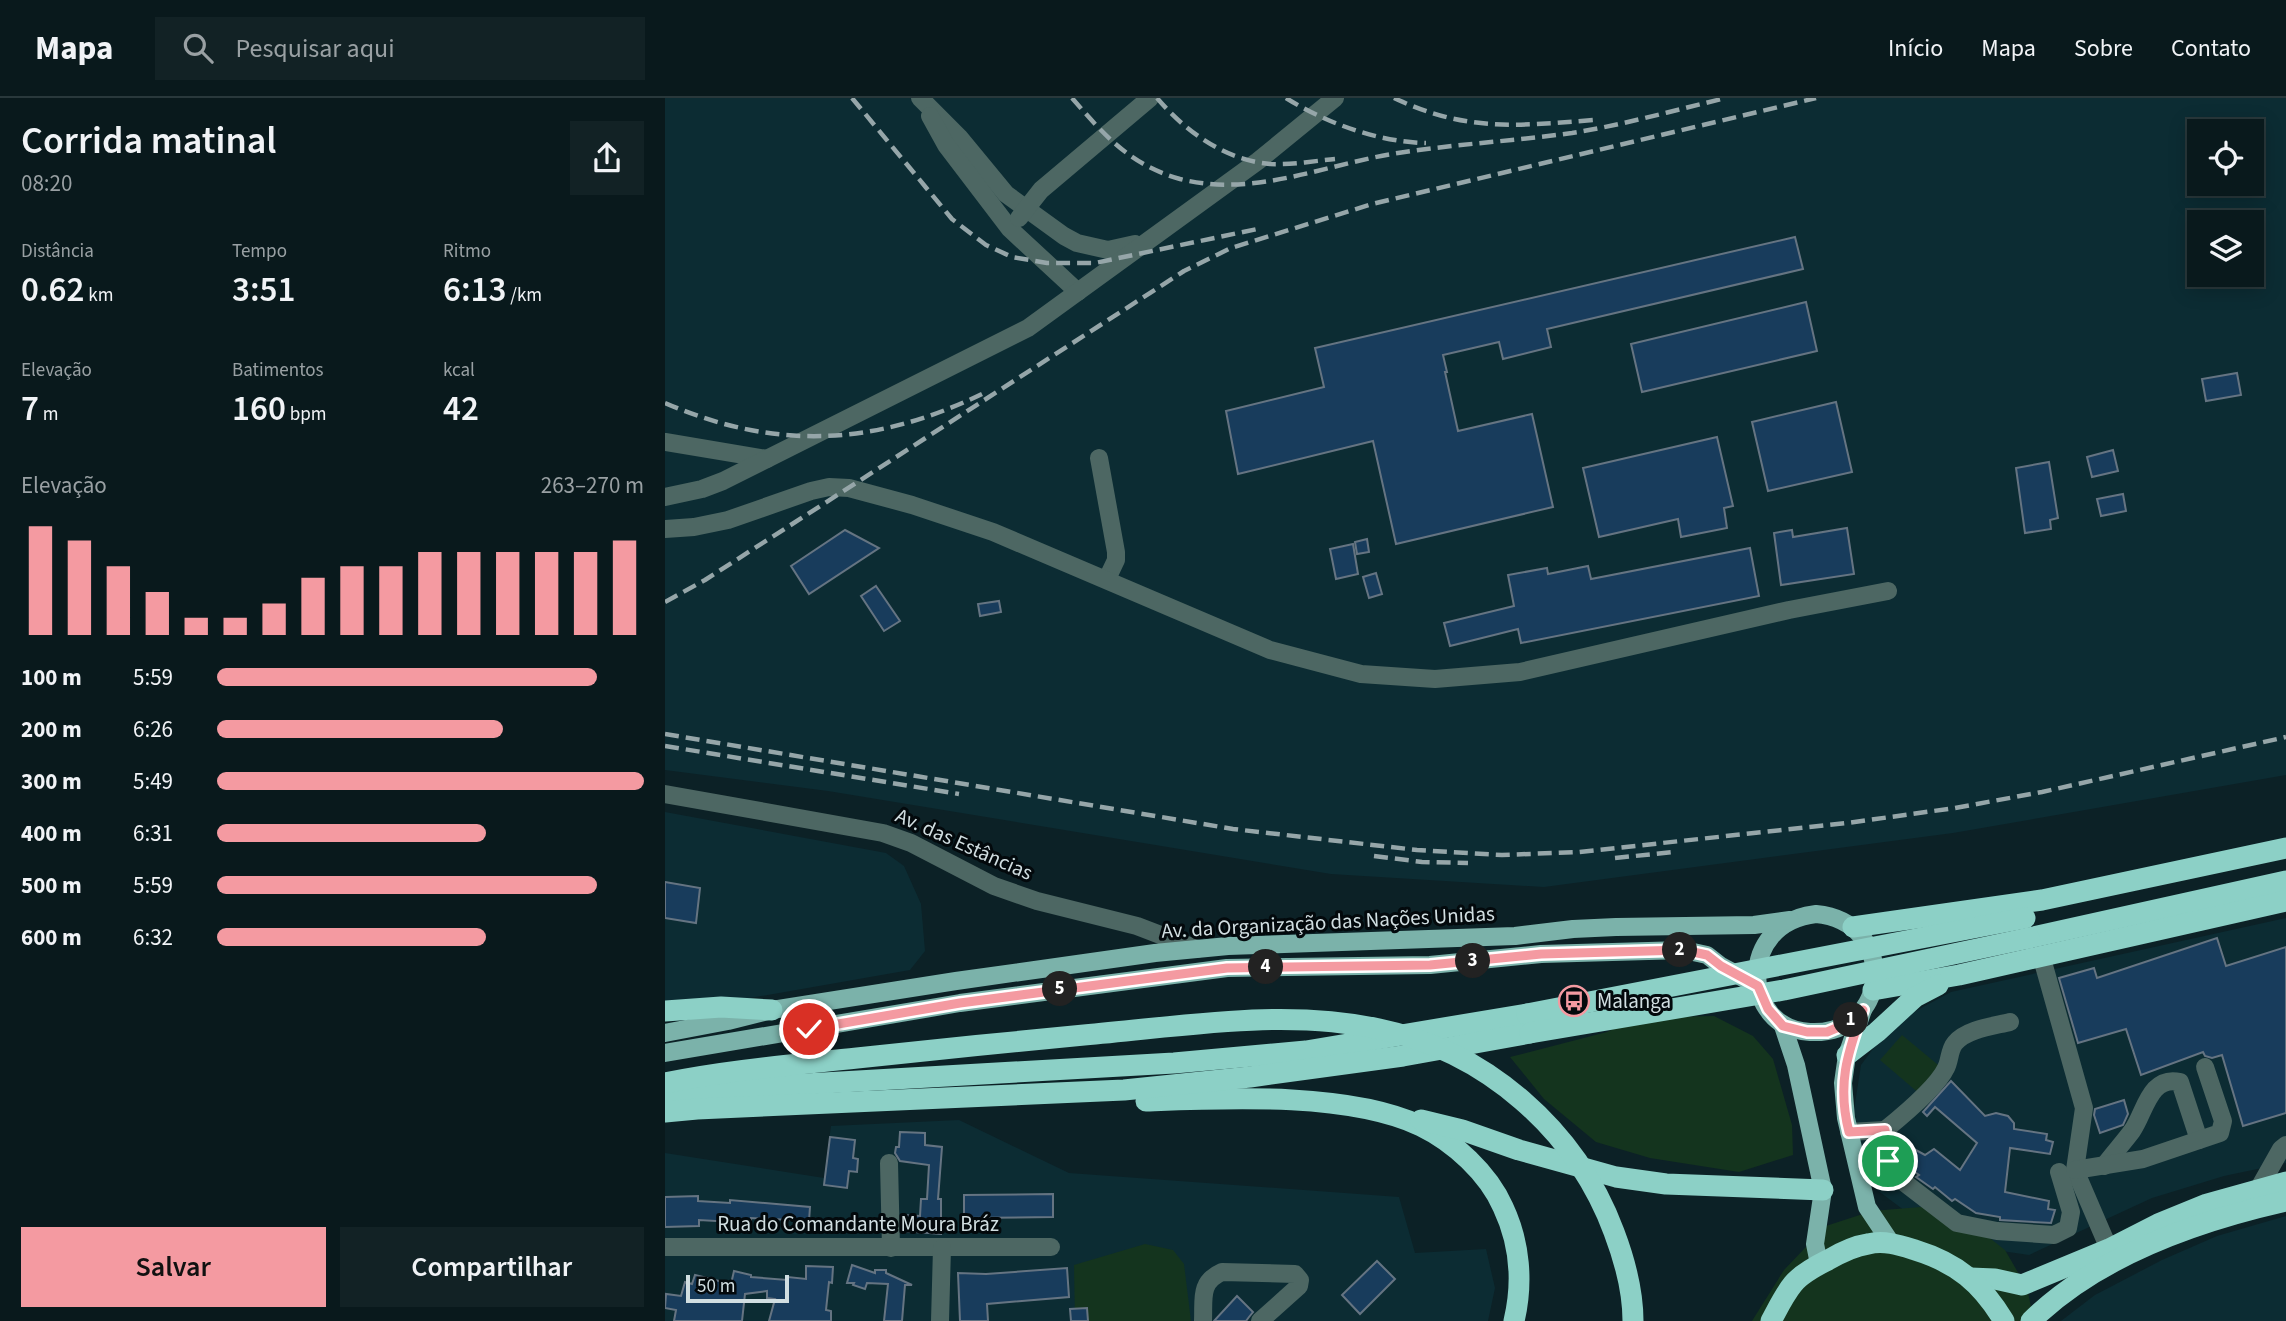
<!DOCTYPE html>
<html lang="pt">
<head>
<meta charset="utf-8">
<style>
  :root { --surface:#09191c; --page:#122225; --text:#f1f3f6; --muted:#99a0a3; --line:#29383b; --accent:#f49aa1 }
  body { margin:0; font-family:"Source Sans 3",sans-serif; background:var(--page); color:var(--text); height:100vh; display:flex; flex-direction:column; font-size:26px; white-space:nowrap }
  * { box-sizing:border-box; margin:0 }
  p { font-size:23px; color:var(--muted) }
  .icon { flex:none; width:38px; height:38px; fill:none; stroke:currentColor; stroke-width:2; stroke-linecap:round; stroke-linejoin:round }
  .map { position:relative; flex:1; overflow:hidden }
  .drawer { display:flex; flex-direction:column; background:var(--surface); width:665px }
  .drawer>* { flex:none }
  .fabs { position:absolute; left:1522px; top:21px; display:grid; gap:14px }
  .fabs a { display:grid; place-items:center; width:77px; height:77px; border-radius:0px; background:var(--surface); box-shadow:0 4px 18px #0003,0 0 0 2px var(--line); font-size:35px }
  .scale { position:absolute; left:21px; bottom:18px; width:103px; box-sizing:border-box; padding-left:7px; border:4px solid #d1dee1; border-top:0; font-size:19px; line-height:24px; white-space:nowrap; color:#d1dee1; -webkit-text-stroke:5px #03090c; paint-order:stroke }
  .pin { position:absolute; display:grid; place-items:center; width:60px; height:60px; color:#fff; margin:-30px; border:4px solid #fff; border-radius:50%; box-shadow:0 2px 7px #0007 }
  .km { position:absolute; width:35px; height:35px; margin:-18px; border-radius:50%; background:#222; color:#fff; font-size:19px; line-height:35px; text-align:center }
  .round { display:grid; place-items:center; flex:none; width:74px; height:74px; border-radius:0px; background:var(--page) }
  .overview { display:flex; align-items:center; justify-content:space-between; height:119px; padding:0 21px }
  h1 { font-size:38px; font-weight:600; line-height:52px }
  .stats { display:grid; grid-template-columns:repeat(3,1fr); gap:10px; height:119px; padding:7px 21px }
  .stats div { display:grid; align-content:center }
  .stats b { font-size:35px; font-weight:600 }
  .stats small { font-size:19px; font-weight:400 }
  .stats p { font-size:19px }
  .chart { height:196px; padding:14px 21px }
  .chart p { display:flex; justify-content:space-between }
  .chart svg { width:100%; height:126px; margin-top:7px; stroke:var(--accent); stroke-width:6 }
  .button { display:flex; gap:14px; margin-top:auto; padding:14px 21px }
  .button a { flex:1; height:80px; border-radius:0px; background:var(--accent); color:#111; font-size:28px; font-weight:600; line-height:80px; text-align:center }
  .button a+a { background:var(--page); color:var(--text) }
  ul { padding:0 21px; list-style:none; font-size:23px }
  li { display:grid; grid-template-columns:112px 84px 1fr; align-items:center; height:52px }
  li i { height:18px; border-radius:9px; background:var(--accent) }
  header { display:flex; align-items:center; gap:42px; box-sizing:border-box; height:98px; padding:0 35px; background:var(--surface); border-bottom:2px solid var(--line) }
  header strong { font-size:33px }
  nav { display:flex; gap:38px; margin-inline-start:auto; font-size:24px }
  .search { width:490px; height:63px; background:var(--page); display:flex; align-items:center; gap:18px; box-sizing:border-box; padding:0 24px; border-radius:0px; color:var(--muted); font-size:26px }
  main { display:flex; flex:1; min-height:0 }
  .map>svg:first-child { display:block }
  .built { fill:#0c2c33; fill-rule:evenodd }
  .green { fill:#14341e }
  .building { fill:#183c5c; stroke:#657482; stroke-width:2 }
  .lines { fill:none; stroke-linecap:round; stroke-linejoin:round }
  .minor { stroke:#4d6763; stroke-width:18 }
  .major { stroke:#7bb2aa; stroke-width:18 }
  .highway { stroke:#8cd0c6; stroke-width:21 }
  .rail { stroke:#96a6a9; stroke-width:4.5; stroke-dasharray:14 7; stroke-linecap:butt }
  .highway-bridge { stroke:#8cd0c6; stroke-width:21 }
  .route-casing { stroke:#fff; stroke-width:14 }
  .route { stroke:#f49aa1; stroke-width:9 }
  .labels { text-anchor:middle; stroke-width:6; stroke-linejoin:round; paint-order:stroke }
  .street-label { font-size:21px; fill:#d1dee1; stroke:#03090c }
  .poi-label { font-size:21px; fill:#d1dee1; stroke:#03090c; text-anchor:start }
</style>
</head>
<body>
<header>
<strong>Mapa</strong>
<div class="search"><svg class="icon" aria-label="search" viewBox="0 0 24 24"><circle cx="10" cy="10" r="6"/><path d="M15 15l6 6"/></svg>Pesquisar aqui</div>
<nav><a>Início</a><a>Mapa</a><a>Sobre</a><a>Contato</a></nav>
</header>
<main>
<section class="drawer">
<div class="overview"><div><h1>Corrida matinal</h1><p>08:20</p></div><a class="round"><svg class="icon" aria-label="share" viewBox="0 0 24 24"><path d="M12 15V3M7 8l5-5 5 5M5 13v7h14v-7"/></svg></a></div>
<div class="stats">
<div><p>Distância</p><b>0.62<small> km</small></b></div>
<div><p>Tempo</p><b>3:51</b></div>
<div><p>Ritmo</p><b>6:13<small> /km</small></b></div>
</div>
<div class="stats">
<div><p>Elevação</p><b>7<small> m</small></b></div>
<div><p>Batimentos</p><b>160<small> bpm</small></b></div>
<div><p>kcal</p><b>42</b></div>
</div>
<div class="chart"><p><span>Elevação</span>263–270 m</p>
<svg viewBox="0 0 160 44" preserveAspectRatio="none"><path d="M5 44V6M15 44V11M25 44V20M35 44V29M45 44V38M55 44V38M65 44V33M75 44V24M85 44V20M95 44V20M105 44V15M115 44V15M125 44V15M135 44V15M145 44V15M155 44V11"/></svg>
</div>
<ul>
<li><b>100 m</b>5:59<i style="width:89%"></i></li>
<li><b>200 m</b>6:26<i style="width:67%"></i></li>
<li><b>300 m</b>5:49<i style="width:100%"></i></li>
<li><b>400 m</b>6:31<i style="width:63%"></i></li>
<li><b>500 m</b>5:59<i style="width:89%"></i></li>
<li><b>600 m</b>6:32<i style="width:63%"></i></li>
</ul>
<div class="button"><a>Salvar</a><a>Compartilhar</a></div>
</section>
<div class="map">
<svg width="1621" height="1223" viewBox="0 0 1621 1223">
  <rect width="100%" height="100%" fill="#0c2126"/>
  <g class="built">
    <path d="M0,0H1621V677L1288,735L879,789L666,776L163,693L0,672ZM1535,33H1587V86H1535ZM1535,124H1587V177H1535Z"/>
    <path d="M0,714L221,755L239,768L256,806L260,853L245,872L0,915Z"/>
    <path d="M1621,820V1065L1559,1078L1487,1100L1364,1157L1283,1145L1204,1086L1189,1012L1196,967L1219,936L1245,916L1286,894Z"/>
    <path d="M294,1022L404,1075L734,1099L750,1155L821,1151L830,1190L823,1223H0V1055L159,1080L166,1028Z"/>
    <path d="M1621,1118V1223H1396L1430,1197L1497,1162L1552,1138Z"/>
  </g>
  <g class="green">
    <path d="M980,916L1003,919L1049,918L1088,938L1108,961L1127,1027L1128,1057L1074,1074L985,1060L931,1044L879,1001L845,959L942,934Z"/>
    <path d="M1237,937L1278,971L1256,997L1215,962Z"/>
    <path d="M1268,1108L1294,1116L1340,1152L1362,1190L1369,1223H1087L1119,1172L1161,1128L1207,1113Z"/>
    <path d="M480,1146L508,1152L519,1166L526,1223H410L409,1167Z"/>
  </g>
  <g class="building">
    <path d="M1130,139L1138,171L882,231L886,249L838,261L834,244L778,257L782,274H780L793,333L867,316L888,409L731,446L708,343L573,376L561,313L659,289L650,250Z"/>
    <path d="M1141,204L1152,253L977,294L966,246Z"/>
    <path d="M1572,275L1576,297L1541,303L1537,281Z"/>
    <path d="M1171,304L1187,374L1103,393L1087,324Z"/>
    <path d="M1052,339L1068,408L1059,410L1062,430L1016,439L1013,421L934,439L918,370Z"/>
    <path d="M1448,352L1453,373L1427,379L1422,359Z"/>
    <path d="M1384,364L1393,420L1385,422L1386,431L1360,435L1351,370Z"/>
    <path d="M1458,396L1461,413L1436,418L1432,401Z"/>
    <path d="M1182,430L1189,476L1116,487L1109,435L1127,432L1128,439Z"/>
    <path d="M180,432L214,450L144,496L126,468Z"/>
    <path d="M702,441L704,454L692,456L690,444Z"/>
    <path d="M688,446L693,476L671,481L665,451Z"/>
    <path d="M1085,450L1094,498L856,545L853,531L785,548L779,525L849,508L843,477L882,470L883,476L923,468L926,481Z"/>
    <path d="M711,475L717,496L704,500L698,479Z"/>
    <path d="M211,488L235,523L219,533L196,498Z"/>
    <path d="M334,503L336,514L315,518L313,506Z"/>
    <path d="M0,784L35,790L31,825L0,820Z"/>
    <path d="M1552,840L1561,868L1621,849V1015L1578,1028L1557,957L1547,960L1540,958L1538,954L1476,977L1461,931L1413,945L1394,880L1429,870L1432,880Z"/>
    <path d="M1286,983L1320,1018L1331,1015L1343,1018L1349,1025V1031L1382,1036L1381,1042L1388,1044L1385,1056L1345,1050L1340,1094L1384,1103L1383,1111L1390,1112L1386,1125L1335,1122V1119L1311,1115L1290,1101L1287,1103L1270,1089L1268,1091L1251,1079L1254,1077L1239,1066L1234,1059L1233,1050L1238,1045L1260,1057L1269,1051L1295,1072L1312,1045L1270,1009L1262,1018L1258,1014Z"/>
    <path d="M1459,1002L1463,1016L1458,1027L1435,1035L1429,1017L1430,1011Z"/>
    <path d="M235,1034L260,1035V1047L277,1049L273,1101H276V1136L237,1133V1119L240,1120L241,1117L255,1118L256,1101H262L264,1067L235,1063L230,1055L231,1049H234Z"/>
    <path d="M165,1039L190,1042L188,1060L193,1061L192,1074L184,1073L182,1090L159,1087Z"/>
    <path d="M388,1096V1119L299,1120V1097Z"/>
    <path d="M33,1098V1103L65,1105V1102L145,1109L144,1123L86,1120V1125L34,1122V1128L0,1129V1099Z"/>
    <path d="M712,1163L730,1181L695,1216L677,1197Z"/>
    <path d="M187,1167L210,1175V1172H221V1175L247,1187H240L237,1223H219L223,1186L202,1185L200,1191L188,1187L189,1185H182Z"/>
    <path d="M141,1168L168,1169L167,1185L164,1184L161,1212L166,1213V1223H104L110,1201L102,1200V1193L80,1196L77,1223H9L11,1212L0,1210L1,1196L16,1198L20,1184L27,1186L30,1177L66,1186L69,1173L86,1177V1179L122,1182L123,1179L141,1181Z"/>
    <path d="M402,1170L404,1199L322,1206L323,1223H295L293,1175L321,1176Z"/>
    <path d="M572,1198L588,1214L584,1219L581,1223H549Z"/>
    <path d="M422,1210L423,1223H406L405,1211Z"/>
  </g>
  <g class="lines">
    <g class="minor">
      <path d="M255,0L294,39L341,96L399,138L412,145L443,152L470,146"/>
      <path d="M265,18L281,47L345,131L413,194"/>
      <path d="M354,120L376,92L485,0"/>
      <path d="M0,344L102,361"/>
      <path d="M434,360L451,454V462L442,481"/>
      <path d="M0,399L37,391L58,383L363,230L593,63L670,0"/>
      <path d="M0,431L29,429L63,422L146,393L164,389L184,390L247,407L328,434L605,552L696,576L770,581L855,574L1124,512L1223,493"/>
      <path d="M0,696L218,735L246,745L329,788L372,803L472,828L532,851"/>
      <path d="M1376,857L1419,1010L1410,1072L1444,1151"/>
      <path d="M1220,1032C1236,1019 1272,989 1281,970C1285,963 1284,952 1290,945C1301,931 1329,928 1345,924"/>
      <path d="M1184,1034L1220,1032L1223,1063L1236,1082L1292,1125L1332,1133L1389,1137L1403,1130L1406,1114L1394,1074"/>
      <path d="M224,1065L226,1150"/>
      <path d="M1439,1068C1448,1056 1458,1045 1467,1033C1480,1015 1484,977 1515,984L1534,1042"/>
      <path d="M1410,1072L1478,1061L1555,1035L1558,1023L1540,969"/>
      <path d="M1594,1090L1616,1051L1621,1047"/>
      <path d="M0,1149H386"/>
      <path d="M275,1223L277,1150"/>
      <path d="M538,1223C539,1201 534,1184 557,1174L630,1176L635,1182L634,1188L595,1223"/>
    </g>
    <g class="major">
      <path d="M1151,816C1234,824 1226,938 1145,934C1076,931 1071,825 1151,816Z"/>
      <path d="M1198,912L1182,957L1178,985L1181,1020L1202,1109L1226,1145"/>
      <path d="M1118,928L1131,967L1158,1092L1150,1146L1154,1166"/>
      <path d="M0,935L63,923L107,912L291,883L490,855L563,848L850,838L908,831L951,829L1089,827L1125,822"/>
      <path d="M0,955L295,905L562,870L765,867L876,856L1019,852L1042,857L1056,868L1093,888"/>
    </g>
    <g class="highway">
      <path d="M1188,829L1377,802L1621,750"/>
      <path d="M1364,840L1621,783"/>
      <path d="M1208,892L1294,877L1621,803"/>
      <path d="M0,913L56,909L107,912"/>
      <path d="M1182,957L1212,934L1250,899L1273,887"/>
      <path d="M0,994L509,965L641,953L862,916"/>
      <path d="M481,1003C561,1000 684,994 756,1028C789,1044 823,1075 838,1109C855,1145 858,1185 849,1223"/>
      <path d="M0,1014L32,1011L459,992L585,979L738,958L865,935"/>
      <path d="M756,1022L797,1032L854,1052L951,1079L1001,1086L1158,1092"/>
      <path d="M1305,1180L1330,1181L1357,1187L1444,1151L1493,1126L1542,1106L1621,1084"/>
      <path d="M1106,1223C1113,1210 1119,1197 1128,1186C1136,1176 1151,1168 1163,1162C1175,1155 1189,1148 1203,1146C1219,1142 1234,1147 1250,1152C1292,1165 1316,1185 1339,1223"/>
      <path d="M1366,1223C1432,1158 1532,1123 1621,1103"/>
    </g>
    <g class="rail">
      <path d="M187,0L287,121L321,147L347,159L382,165H430L597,130"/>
      <path d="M407,0C439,37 465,67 515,81C589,100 661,66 733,55C791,46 849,43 907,35C958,27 1010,12 1061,0"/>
      <path d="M492,0C521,34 560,62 605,66C626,67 649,63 670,61"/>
      <path d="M621,0C661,25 713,44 761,45"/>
      <path d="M729,0C801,34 851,28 928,22"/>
      <path d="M0,305C111,353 209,348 317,296"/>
      <path d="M0,504L40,482L160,405L519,173L566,150L707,106L1151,0"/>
      <path d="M0,636L568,731L752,752L837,757L914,754L1182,725L1290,710L1377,694L1621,639"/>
      <path d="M0,648L294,696"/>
      <path d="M709,758L757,764L803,765"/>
      <path d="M950,760L1009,754"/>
    </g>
    <g class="highway-bridge">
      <path d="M862,916L1360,820"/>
      <path d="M865,935L1119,892L1364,840"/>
      <path d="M0,985C64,972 127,967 192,960C268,952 343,944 419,937C515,929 618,910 714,931C821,953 911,1032 949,1134C960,1163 968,1193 968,1223"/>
    </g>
  </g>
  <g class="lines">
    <g class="route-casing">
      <path id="route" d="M144,931L295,905L562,870L765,867L876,856L1019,852L1042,857L1056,868L1093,888L1103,911L1118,928L1142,934H1162L1181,926L1198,912C1182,956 1172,987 1184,1034L1220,1032L1223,1063"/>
    </g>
    <use href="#route" class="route"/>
  </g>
  <defs>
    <g id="bus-ring" transform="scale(1.575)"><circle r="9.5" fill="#03090c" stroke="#f49aa1" stroke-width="1.5"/><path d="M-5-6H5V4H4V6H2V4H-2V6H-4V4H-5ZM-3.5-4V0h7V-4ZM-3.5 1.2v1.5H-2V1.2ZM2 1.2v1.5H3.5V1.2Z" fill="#f49aa1"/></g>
  </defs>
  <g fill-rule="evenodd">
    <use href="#bus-ring" x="909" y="903"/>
  </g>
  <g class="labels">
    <g class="street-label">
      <text transform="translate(299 746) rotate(24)" y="7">Av. das Estâncias</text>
      <text transform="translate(663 824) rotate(-3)" y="7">Av. da Organização das Nações Unidas</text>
      <text x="193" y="1133">Rua do Comandante Moura Bráz</text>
    </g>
    <g class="poi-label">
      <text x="932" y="910">Malanga</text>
    </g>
  </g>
</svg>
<div class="fabs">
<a><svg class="icon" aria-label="locate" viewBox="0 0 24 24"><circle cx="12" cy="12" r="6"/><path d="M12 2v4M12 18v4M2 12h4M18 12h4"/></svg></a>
<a><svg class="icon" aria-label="layers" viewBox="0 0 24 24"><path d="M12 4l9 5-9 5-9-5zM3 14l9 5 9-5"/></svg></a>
</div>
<div class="scale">50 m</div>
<div class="pin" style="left:1223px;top:1063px;background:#1e9e55"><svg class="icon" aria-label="arrive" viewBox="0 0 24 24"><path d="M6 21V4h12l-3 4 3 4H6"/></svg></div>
<div class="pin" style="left:144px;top:931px;background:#d93025"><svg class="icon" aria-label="check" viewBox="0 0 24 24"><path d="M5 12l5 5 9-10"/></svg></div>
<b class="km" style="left:1186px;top:922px">1</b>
<b class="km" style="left:1015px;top:852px">2</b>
<b class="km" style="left:808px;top:863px">3</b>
<b class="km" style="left:601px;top:869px">4</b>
<b class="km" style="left:395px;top:891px">5</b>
</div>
</main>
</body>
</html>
